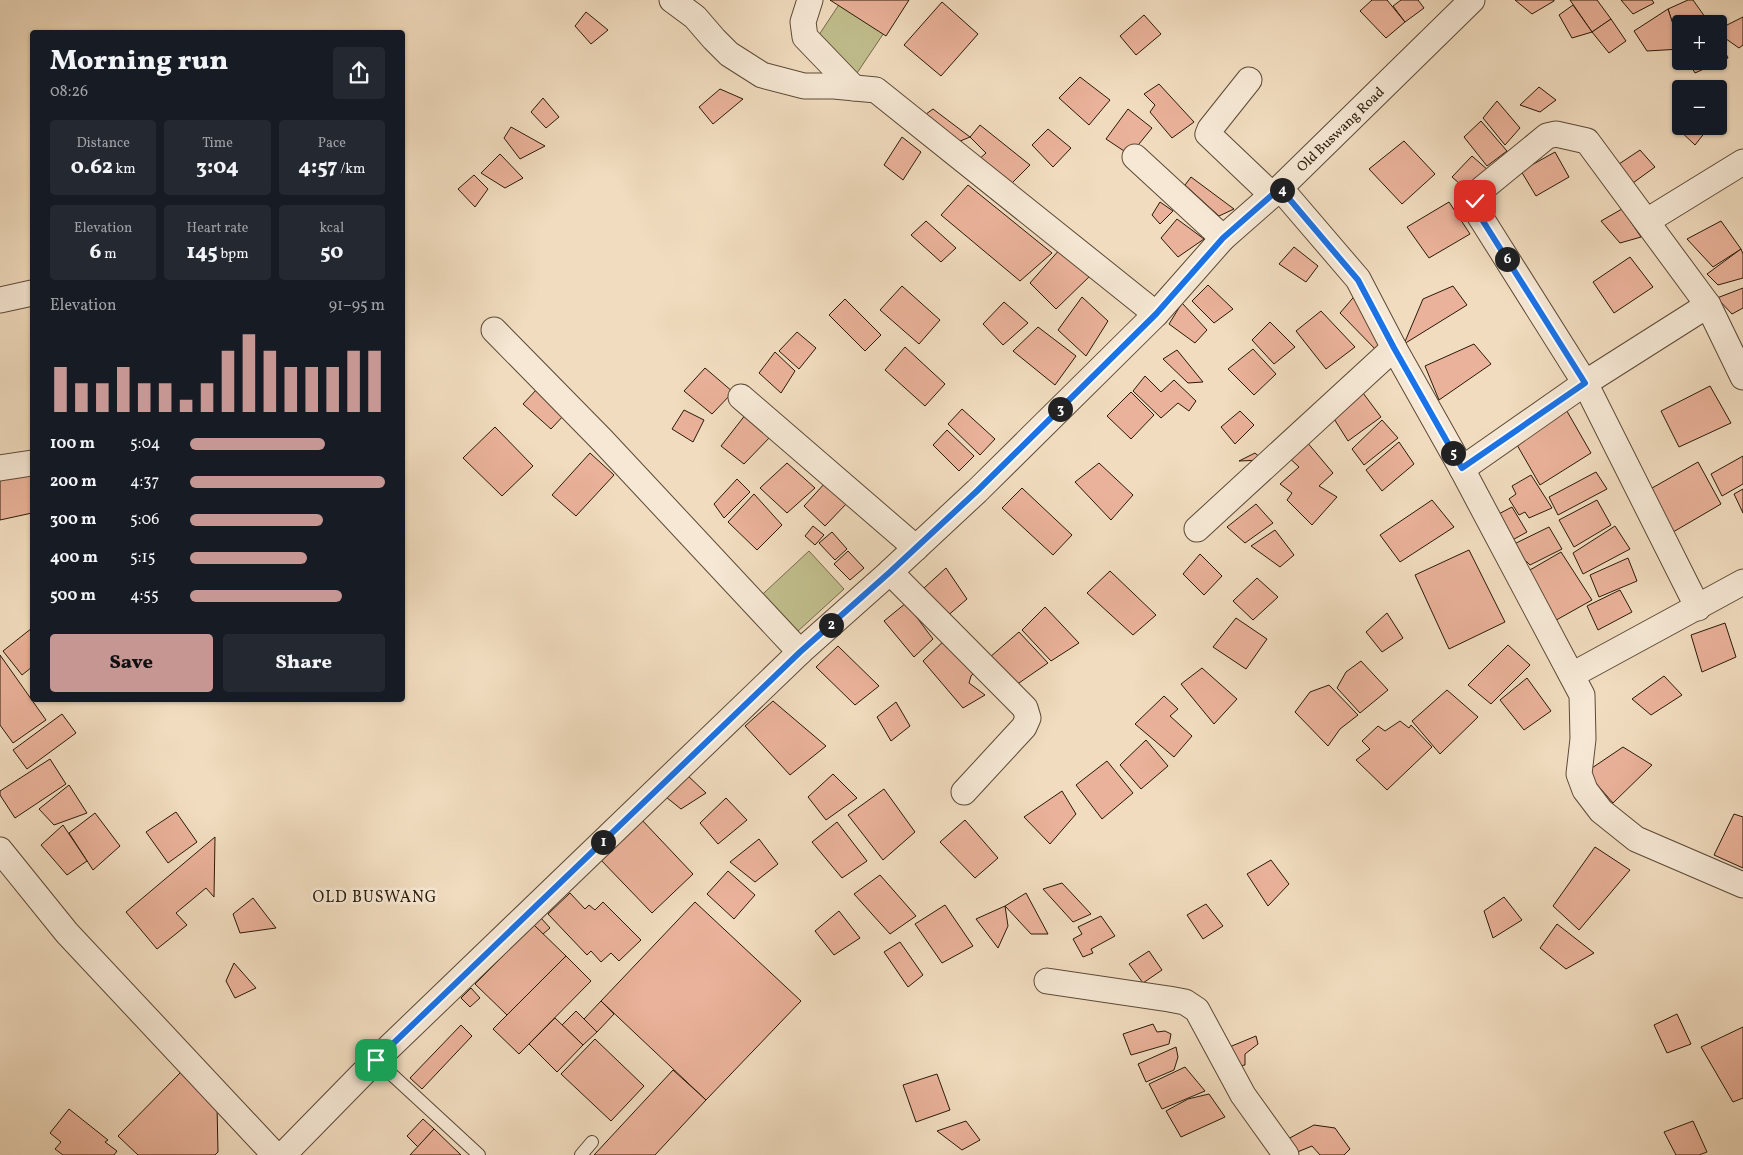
<!DOCTYPE html>
<html lang="en">
<head>
<meta charset="utf-8">
<style>
  :root { --surface:#171b24; --page:#242831; --text:#f1f3f6; --muted:#9ea1a6; --accent:#c59692 }
  body { margin:0; font-family:Vollkorn,serif; background:var(--page); color:var(--text); height:100vh; display:flex; flex-direction:column; font-size:19px; white-space:nowrap }
  * { box-sizing:border-box; margin:0 }
  p { font-size:16px; color:var(--muted) }
  .icon { flex:none; width:28px; height:28px; fill:none; stroke:currentColor; stroke-width:2; stroke-linecap:round; stroke-linejoin:round }
  .map { position:relative; flex:1; overflow:hidden }
  .panel { position:absolute; left:30px; top:30px; width:375px; height:672px; display:flex; flex-direction:column; background:var(--surface); border-radius:5px; box-shadow:0 1px 4px #0004 }
  .panel>* { flex:none }
  .controls { position:absolute; left:1672px; top:15px; display:grid; gap:10px }
  .controls a { display:grid; place-items:center; width:55px; height:55px; border-radius:5px; background:var(--surface); box-shadow:0 1px 4px #0004; font-size:25px }
  .pin { position:absolute; display:grid; place-items:center; width:42px; height:42px; color:#fff; margin:-21px; border-radius:10px; box-shadow:0 2px 8px #0006 }
  .km { position:absolute; width:25px; height:25px; margin:-12px; border-radius:50%; background:#222; color:#fff; font-size:14px; line-height:25px; text-align:center }
  .round { display:grid; place-items:center; flex:none; width:52px; height:52px; border-radius:5px; background:var(--page) }
  .headline { display:flex; align-items:center; justify-content:space-between; height:85px; padding:0 20px }
  h1 { font-size:28px; font-weight:800; line-height:38px }
  .stats { display:grid; grid-template-columns:repeat(3,1fr); gap:8px; height:85px; padding:5px 20px }
  .stats div { display:grid; align-content:center; border-radius:5px; background:var(--page); text-align:center }
  .stats b { font-size:21px; font-weight:800 }
  .stats small { font-size:14px; font-weight:400 }
  .stats p { font-size:14px }
  .chart { height:140px; padding:10px 20px }
  .chart p { display:flex; justify-content:space-between }
  .chart svg { width:100%; height:90px; margin-top:5px; stroke:var(--accent); stroke-width:6 }
  .primary-button { display:flex; gap:10px; margin-top:auto; padding:10px 20px }
  .primary-button a { flex:1; height:58px; border-radius:5px; background:var(--accent); color:#111; font-size:20px; font-weight:800; line-height:58px; text-align:center }
  .primary-button a+a { background:var(--page); color:var(--text) }
  ul { padding:0 20px; list-style:none; font-size:16px }
  li { display:grid; grid-template-columns:80px 60px 1fr; align-items:center; height:38px }
  li i { height:12px; border-radius:6px; background:var(--accent) }
  .map>svg:first-child { display:block }
  .pitch { fill:#c1be8d; stroke:#766c4a }
  .building { fill:#eab29a; stroke:#2a1a08 }
  .lines { fill:none; stroke-linecap:round; stroke-linejoin:round }
  .lane-casing { stroke:#5c4a36; stroke-width:14 }
  .street-casing { stroke:#5c4a36; stroke-width:27 }
  .lane { stroke:#f6e8d5; stroke-width:12 }
  .street { stroke:#f6e8d5; stroke-width:25 }
  .route-casing { stroke:#fff; stroke-width:10 }
  .route { stroke:#1a73e8; stroke-width:6 }
  .labels { text-anchor:middle; stroke-width:5; stroke-linejoin:round; paint-order:stroke }
  .street-label { font-size:14px; fill:#2a1a08; stroke:#f6e8d5 }
  .quarter-label { font-size:16px; letter-spacing:1px; fill:#2a1a08; stroke:#f6e8d5 }
</style>
</head>
<body>
<div class="map">
<svg width="1743" height="1155" viewBox="0 0 1743 1155">
  <rect width="100%" height="100%" fill="#f1dcbf"/>
  <filter id="stains"><feTurbulence type="fractalNoise" baseFrequency=".004" numOctaves="4"/><feColorMatrix values="0 0 0 0 .2 0 0 0 0 .09 0 0 0 0 .02 0 0 0 .5 -.17"/></filter>
  <radialGradient id="worn" r=".72"><stop offset=".6" stop-color="#630" stop-opacity="0"/><stop offset="1" stop-color="#630" stop-opacity=".3"/></radialGradient>
  <g class="pitch">
    <path d="M842,0H906L853,79L809,50Z"/>
    <path d="M809,551L844,589L786,642L751,605Z"/>
  </g>
  <g class="building">
    <path d="M830,0H909L886,36Z"/>
    <path d="M1372,0H1387L1405,22L1386,38L1360,11Z"/>
    <path d="M1401,0H1418L1424,8L1405,22L1393,6Z"/>
    <path d="M1515,0H1554V1L1532,14Z"/>
    <path d="M1570,0H1597L1611,19L1592,32Z"/>
    <path d="M1621,0H1652L1654,3L1633,14Z"/>
    <path d="M1688,0H1693L1710,24H1681V49L1668,9Z"/>
    <path d="M942,2L978,34L941,76L904,45Z"/>
    <path d="M1573,5L1592,32L1572,38L1559,15Z"/>
    <path d="M1668,9L1681,49L1647,51L1634,31Z"/>
    <path d="M586,12L608,30L591,44L575,26Z"/>
    <path d="M1144,15L1161,34L1136,55L1120,36Z"/>
    <path d="M1743,17V45L1739,48L1719,34V29Z"/>
    <path d="M1611,19L1626,41L1609,53L1592,32Z"/>
    <path d="M1719,39L1728,58L1695,73L1688,61H1719Z"/>
    <path d="M1080,77L1110,100L1089,125L1059,98Z"/>
    <path d="M1159,84L1194,122L1172,138L1150,112L1155,105L1144,94Z"/>
    <path d="M1539,87L1556,100L1540,112L1520,105Z"/>
    <path d="M720,89L743,99L713,124L699,107Z"/>
    <path d="M543,98L559,117L546,128L531,112Z"/>
    <path d="M1497,101L1520,128L1505,145L1483,118Z"/>
    <path d="M933,109L970,137L953,144L922,117Z"/>
    <path d="M1128,109L1152,128L1130,155L1106,139Z"/>
    <path d="M1681,119V126H1710L1695,145L1674,125Z"/>
    <path d="M1481,121L1507,151L1487,166L1464,137Z"/>
    <path d="M980,125L1030,165L1006,189L977,161L986,153L970,137Z"/>
    <path d="M511,127L545,146L520,159L504,138Z"/>
    <path d="M1048,129L1071,148L1053,167L1032,145Z"/>
    <path d="M902,137L921,152L903,180L884,165Z"/>
    <path d="M1404,141L1435,174L1402,204L1369,169Z"/>
    <path d="M1640,150L1655,167L1626,188L1613,168Z"/>
    <path d="M1555,152L1569,177L1536,196L1521,171Z"/>
    <path d="M500,154L523,178L505,188L481,173Z"/>
    <path d="M1472,156L1489,171L1468,191L1452,177Z"/>
    <path d="M474,175L488,189L475,207L458,189Z"/>
    <path d="M1191,177L1234,209L1219,216L1185,185Z"/>
    <path d="M968,185L1052,253L1020,281L941,215Z"/>
    <path d="M1160,202L1173,211L1160,224L1152,215Z"/>
    <path d="M1449,202L1470,234L1429,258L1407,227Z"/>
    <path d="M1622,209L1641,237L1620,243L1601,221Z"/>
    <path d="M1177,219L1204,239L1178,257L1161,238Z"/>
    <path d="M926,221L956,248L941,262L911,235Z"/>
    <path d="M1721,221L1741,249L1713,267L1687,239Z"/>
    <path d="M1294,247L1318,266L1306,282L1279,264Z"/>
    <path d="M1061,248L1092,274L1056,309L1030,283Z"/>
    <path d="M1741,249L1743,254V278L1718,285L1707,274Z"/>
    <path d="M1630,257L1653,287L1614,313L1593,282Z"/>
    <path d="M1208,285L1233,309L1214,323L1192,301Z"/>
    <path d="M902,286L940,320L919,344L880,310Z"/>
    <path d="M1453,286L1467,305L1404,344L1423,299Z"/>
    <path d="M1743,288V308L1732,314L1717,298Z"/>
    <path d="M1358,292L1382,339L1379,353L1340,313Z"/>
    <path d="M1082,297L1108,321L1086,356L1058,330Z"/>
    <path d="M845,299L881,335L865,351L829,315Z"/>
    <path d="M1004,302L1028,323L1003,345L983,324Z"/>
    <path d="M1182,303L1207,330L1195,343L1169,324Z"/>
    <path d="M1321,311L1355,347L1326,369L1296,331Z"/>
    <path d="M1270,322L1295,347L1274,364L1252,340Z"/>
    <path d="M1038,327L1076,356L1055,385L1013,351Z"/>
    <path d="M797,332L816,348L799,369L779,351Z"/>
    <path d="M1474,344L1491,364L1439,400L1425,366Z"/>
    <path d="M905,347L945,384L925,406L885,370Z"/>
    <path d="M1253,349L1276,374L1254,395L1228,369Z"/>
    <path d="M1177,350L1203,382L1188,383L1163,359Z"/>
    <path d="M775,352L795,371L781,393L759,373Z"/>
    <path d="M705,368L733,392L712,414L684,391Z"/>
    <path d="M1145,376L1161,392L1174,380L1196,401L1189,411L1178,403L1161,418L1133,391Z"/>
    <path d="M1710,386L1731,423L1679,447L1661,411Z"/>
    <path d="M537,389L565,414L551,429L523,404Z"/>
    <path d="M1131,392L1154,415L1131,439L1107,416Z"/>
    <path d="M1363,393L1381,417L1348,441L1331,414Z"/>
    <path d="M1564,406L1591,453L1540,485L1513,438Z"/>
    <path d="M962,409L995,439L980,455L948,424Z"/>
    <path d="M684,410L704,420L693,442L672,429Z"/>
    <path d="M1240,411L1254,425L1235,444L1221,427Z"/>
    <path d="M746,414L772,435L744,464L721,446Z"/>
    <path d="M1382,420L1398,438L1364,465L1352,449Z"/>
    <path d="M495,427L533,466L502,496L463,458Z"/>
    <path d="M947,430L974,456L959,471L933,445Z"/>
    <path d="M1306,441L1333,473L1319,486L1337,497L1312,525L1287,500L1292,493L1280,484L1299,467L1285,454Z"/>
    <path d="M1399,442L1414,464L1382,491L1366,470Z"/>
    <path d="M590,453L614,475L576,516L552,495Z"/>
    <path d="M1255,453L1263,460L1239,461Z"/>
    <path d="M1743,456V484L1722,496L1711,474Z"/>
    <path d="M1698,462L1721,504L1668,535L1645,492Z"/>
    <path d="M787,463L815,488L787,513L760,488Z"/>
    <path d="M1099,463L1133,495L1111,520L1075,482Z"/>
    <path d="M30,467L32,479V513L0,520V473Z"/>
    <path d="M1596,472L1607,489L1558,515L1549,497Z"/>
    <path d="M1531,475L1552,508L1529,518L1525,512L1519,515L1509,499L1516,494L1512,486Z"/>
    <path d="M737,479L750,492L724,518L714,504Z"/>
    <path d="M826,482L848,502L825,526L804,506Z"/>
    <path d="M1022,488L1072,535L1053,555L1002,508Z"/>
    <path d="M1743,489V513L1734,494Z"/>
    <path d="M754,494L782,525L757,550L728,522Z"/>
    <path d="M1432,500L1454,527L1400,562L1380,535Z"/>
    <path d="M1597,500L1611,525L1574,547L1559,520Z"/>
    <path d="M1256,504L1273,523L1245,543L1227,527Z"/>
    <path d="M1512,507L1527,532L1505,544L1491,518Z"/>
    <path d="M813,526L824,535L815,545L805,536Z"/>
    <path d="M1615,526L1630,549L1583,574L1573,553Z"/>
    <path d="M1549,527L1562,549L1530,565L1526,561L1518,566L1508,547Z"/>
    <path d="M1275,530L1294,555L1280,567L1251,546Z"/>
    <path d="M832,532L847,549L835,560L819,543Z"/>
    <path d="M1469,550L1505,622L1449,649L1415,575Z"/>
    <path d="M848,551L864,568L850,580L834,564Z"/>
    <path d="M1561,552L1592,600L1551,623L1523,574Z"/>
    <path d="M1200,554L1222,576L1204,595L1183,574Z"/>
    <path d="M1628,558L1637,581L1599,597L1590,575Z"/>
    <path d="M946,568L967,599L945,618L924,588Z"/>
    <path d="M1110,571L1156,615L1133,635L1087,593Z"/>
    <path d="M1257,578L1278,597L1253,620L1233,601Z"/>
    <path d="M1620,590L1632,612L1598,630L1587,606Z"/>
    <path d="M906,603L933,639L914,657L884,621Z"/>
    <path d="M1045,607L1079,643L1051,661L1022,630Z"/>
    <path d="M1387,613L1403,638L1382,652L1366,632Z"/>
    <path d="M1236,618L1267,639L1246,669L1213,647Z"/>
    <path d="M1725,623L1736,657L1702,672L1691,635Z"/>
    <path d="M32,628V667L22,675L3,651Z"/>
    <path d="M1019,632L1048,663L1016,685L990,657Z"/>
    <path d="M949,636L978,669L971,676L969,683L985,695L963,708L923,661Z"/>
    <path d="M1508,645L1530,665L1491,704L1468,685Z"/>
    <path d="M838,646L879,686L855,705L816,667Z"/>
    <path d="M0,655L46,720L13,743L0,725Z"/>
    <path d="M1361,661L1388,690L1360,713L1337,688L1346,672Z"/>
    <path d="M1202,668L1237,699L1214,724L1181,684Z"/>
    <path d="M1664,676L1682,695L1651,715L1632,699Z"/>
    <path d="M1527,678L1551,711L1524,730L1500,700Z"/>
    <path d="M1329,685L1358,715L1340,729L1328,746L1295,712L1310,692Z"/>
    <path d="M1447,690L1478,717L1440,754L1412,721Z"/>
    <path d="M1164,696L1178,709L1170,716L1192,736L1174,757L1135,724Z"/>
    <path d="M773,701L826,746L790,775L745,726Z"/>
    <path d="M896,702L910,726L891,741L877,717Z"/>
    <path d="M62,714L76,733L27,769L13,750Z"/>
    <path d="M1400,721L1409,728L1411,725L1432,747L1387,790L1356,760L1370,749L1362,741L1378,726L1385,731Z"/>
    <path d="M1146,740L1168,766L1141,789L1120,765Z"/>
    <path d="M1623,747L1652,765L1613,803L1586,772Z"/>
    <path d="M50,759L66,784L15,818L0,795V791Z"/>
    <path d="M1107,761L1133,793L1102,819L1076,785Z"/>
    <path d="M684,772L706,793L681,809L661,793Z"/>
    <path d="M833,774L857,798L826,820L808,797Z"/>
    <path d="M69,785L87,813L54,825L39,809Z"/>
    <path d="M884,789L915,832L883,860L848,815Z"/>
    <path d="M1062,791L1076,814L1050,844L1024,817Z"/>
    <path d="M726,798L747,820L718,844L700,823Z"/>
    <path d="M176,812L197,842L168,863L146,832Z"/>
    <path d="M95,813L120,846L93,870L69,833Z"/>
    <path d="M1734,814L1743,817V868L1714,855Z"/>
    <path d="M641,819L693,874L652,913L599,858Z"/>
    <path d="M965,820L998,858L975,878L940,842Z"/>
    <path d="M837,822L867,861L842,878L812,842Z"/>
    <path d="M63,825L87,861L67,875L41,845Z"/>
    <path d="M215,837L214,897L206,888L176,913L187,925L157,949L126,912Z"/>
    <path d="M759,839L778,864L755,882L730,862Z"/>
    <path d="M1595,847L1630,870L1579,930L1553,906Z"/>
    <path d="M1271,860L1289,884L1268,906L1247,874Z"/>
    <path d="M728,871L755,895L734,919L707,894Z"/>
    <path d="M880,875L916,916L890,934L854,894Z"/>
    <path d="M1062,883L1091,914L1073,922L1043,889Z"/>
    <path d="M570,893L585,909L589,905L595,910L603,902L641,940L619,961L611,953L601,962L591,951L587,955L548,914Z"/>
    <path d="M1026,893L1048,934H1031L1005,906Z"/>
    <path d="M1504,897L1522,920L1493,938L1484,911Z"/>
    <path d="M253,898L276,928L240,933L233,914Z"/>
    <path d="M695,902L801,1001L706,1100L601,1001Z"/>
    <path d="M1206,904L1223,926L1203,939L1187,915Z"/>
    <path d="M945,905L973,946L942,963L915,924Z"/>
    <path d="M1005,906L1008,926L998,948L976,919Z"/>
    <path d="M839,911L860,938L834,955L815,931Z"/>
    <path d="M1101,916L1115,936L1091,949L1093,953L1083,957L1073,939L1082,934L1078,927Z"/>
    <path d="M541,918L550,928L543,934L534,925Z"/>
    <path d="M1557,924L1594,953L1566,969L1540,948Z"/>
    <path d="M534,925L566,956L507,1015L475,984Z"/>
    <path d="M900,942L923,975L908,987L884,952Z"/>
    <path d="M1149,951L1162,970L1143,983L1129,964Z"/>
    <path d="M566,956L591,981L519,1054L493,1029Z"/>
    <path d="M234,963L256,988L235,998L226,981Z"/>
    <path d="M471,988L480,998L470,1007L461,998Z"/>
    <path d="M601,1001L614,1014L597,1032L584,1019Z"/>
    <path d="M576,1011L597,1032L583,1045L562,1025Z"/>
    <path d="M1677,1014L1691,1044L1667,1053L1654,1025Z"/>
    <path d="M555,1018L583,1045L557,1072L529,1044Z"/>
    <path d="M1153,1024L1157,1032L1165,1031L1171,1034L1169,1044L1131,1055L1123,1034Z"/>
    <path d="M461,1025L472,1036L422,1089L410,1078Z"/>
    <path d="M1743,1027V1098L1733,1102L1701,1047Z"/>
    <path d="M1256,1036L1258,1044L1245,1054V1065L1234,1067L1227,1048Z"/>
    <path d="M595,1039L644,1086L611,1121L561,1074Z"/>
    <path d="M1176,1047L1178,1057L1174,1070L1146,1082L1138,1064Z"/>
    <path d="M1185,1067L1205,1091L1162,1109L1149,1084Z"/>
    <path d="M673,1070L706,1100L655,1155H594Z"/>
    <path d="M182,1071L217,1105L218,1152L215,1155H138L118,1136Z"/>
    <path d="M937,1074L950,1110L916,1122L903,1085Z"/>
    <path d="M1209,1094L1225,1117L1181,1137L1166,1111L1188,1099Z"/>
    <path d="M69,1109L108,1140L105,1142L117,1151L114,1155H63L55,1149L61,1142L50,1133Z"/>
    <path d="M423,1119L434,1129L418,1147L407,1136Z"/>
    <path d="M966,1121L980,1140L962,1150L937,1131Z"/>
    <path d="M1693,1121L1707,1152L1699,1155H1676L1664,1132Z"/>
    <path d="M1314,1125L1335,1128L1350,1149L1344,1155H1320L1312,1146L1295,1153L1286,1140Z"/>
    <path d="M434,1129L461,1155H410Z"/>
  </g>
  <g class="lines">
    <g class="lane-casing">
      <g id="lane">
        <path d="M376,1060L479,1155"/>
        <path d="M581,1155L592,1142"/>
      </g>
    </g>
    <g class="street-casing">
      <g id="street">
        <path d="M672,0L695,17L714,39L729,54L762,75L804,86H834L876,90L1156,314"/>
        <path d="M810,0L803,22L805,37L854,88"/>
        <path d="M1249,80L1210,129L1208,134L1272,195"/>
        <path d="M1135,157L1223,238"/>
        <path d="M1280,188L1358,279L1394,348L1462,469L1582,695L1583,739L1579,774L1585,790L1601,811L1636,839L1743,885"/>
        <path d="M1647,221L1743,162"/>
        <path d="M0,300L32,293"/>
        <path d="M494,330L602,440L800,652"/>
        <path d="M741,397L916,548"/>
        <path d="M0,468L32,463"/>
        <path d="M1462,469L1585,383L1708,305L1743,377"/>
        <path d="M1197,529L1394,348"/>
        <path d="M890,572L1025,708L1028,718L1024,727L964,792"/>
        <path d="M1698,608L1585,383L1476,210L1475,201L1482,189L1547,136L1556,134L1587,141L1708,305"/>
        <path d="M1572,675L1743,582"/>
        <path d="M0,850L67,933L275,1155"/>
        <path d="M1047,981L1169,999L1185,1002L1197,1010L1243,1095L1286,1155"/>
        <path d="M283,1155L376,1060L800,652L890,572L977,491L1156,314L1223,238L1280,188L1472,0"/>
      </g>
    </g>
    <use href="#lane" class="lane"/>
    <use href="#street" class="street"/>
  </g>
  <g class="lines">
    <g class="route-casing">
      <path id="route" d="M376,1060L800,652L890,572L977,491L1156,314L1223,238L1280,188L1358,280L1394,348L1462,468L1585,383L1476,210L1475,201"/>
    </g>
    <use href="#route" class="route"/>
  </g>
  <g class="labels">
    <g class="street-label">
      <text transform="translate(1340 129) rotate(-44)" y="5">Old Buswang Road</text>
    </g>
    <g class="quarter-label">
      <text x="375" y="902">OLD BUSWANG</text>
    </g>
  </g>
  <rect width="100%" height="100%" filter="url(#stains)"/>
  <rect width="100%" height="100%" fill="url(#worn)"/>
</svg>
<div class="controls">
<a>+</a>
<a>−</a>
</div>
<div class="pin" style="left:376px;top:1060px;background:#1e9e55"><svg class="icon" aria-label="arrive" viewBox="0 0 24 24"><path d="M6 21V4h12l-3 4 3 4H6"/></svg></div>
<div class="pin" style="left:1475px;top:201px;background:#d93025"><svg class="icon" aria-label="check" viewBox="0 0 24 24"><path d="M5 12l5 5 9-10"/></svg></div>
<b class="km" style="left:603px;top:842px">1</b>
<b class="km" style="left:831px;top:625px">2</b>
<b class="km" style="left:1060px;top:409px">3</b>
<b class="km" style="left:1282px;top:190px">4</b>
<b class="km" style="left:1453px;top:453px">5</b>
<b class="km" style="left:1507px;top:259px">6</b>
<section class="panel">
<div class="headline"><div><h1>Morning run</h1><p>08:26</p></div><a class="round"><svg class="icon" aria-label="share" viewBox="0 0 24 24"><path d="M12 15V3M7 8l5-5 5 5M5 13v7h14v-7"/></svg></a></div>
<div class="stats">
<div><p>Distance</p><b>0.62<small> km</small></b></div>
<div><p>Time</p><b>3:04</b></div>
<div><p>Pace</p><b>4:57<small> /km</small></b></div>
</div>
<div class="stats">
<div><p>Elevation</p><b>6<small> m</small></b></div>
<div><p>Heart rate</p><b>145<small> bpm</small></b></div>
<div><p>kcal</p><b>50</b></div>
</div>
<div class="chart"><p><span>Elevation</span>91–95 m</p>
<svg viewBox="0 0 160 44" preserveAspectRatio="none"><path d="M5 44V22M15 44V30M25 44V30M35 44V22M45 44V30M55 44V30M65 44V38M75 44V30M85 44V14M95 44V6M105 44V14M115 44V22M125 44V22M135 44V22M145 44V14M155 44V14"/></svg>
</div>
<ul>
<li><b>100 m</b>5:04<i style="width:69%"></i></li>
<li><b>200 m</b>4:37<i style="width:100%"></i></li>
<li><b>300 m</b>5:06<i style="width:68%"></i></li>
<li><b>400 m</b>5:15<i style="width:60%"></i></li>
<li><b>500 m</b>4:55<i style="width:78%"></i></li>
</ul>
<div class="primary-button"><a>Save</a><a>Share</a></div>
</section>
</div>
</body>
</html>
